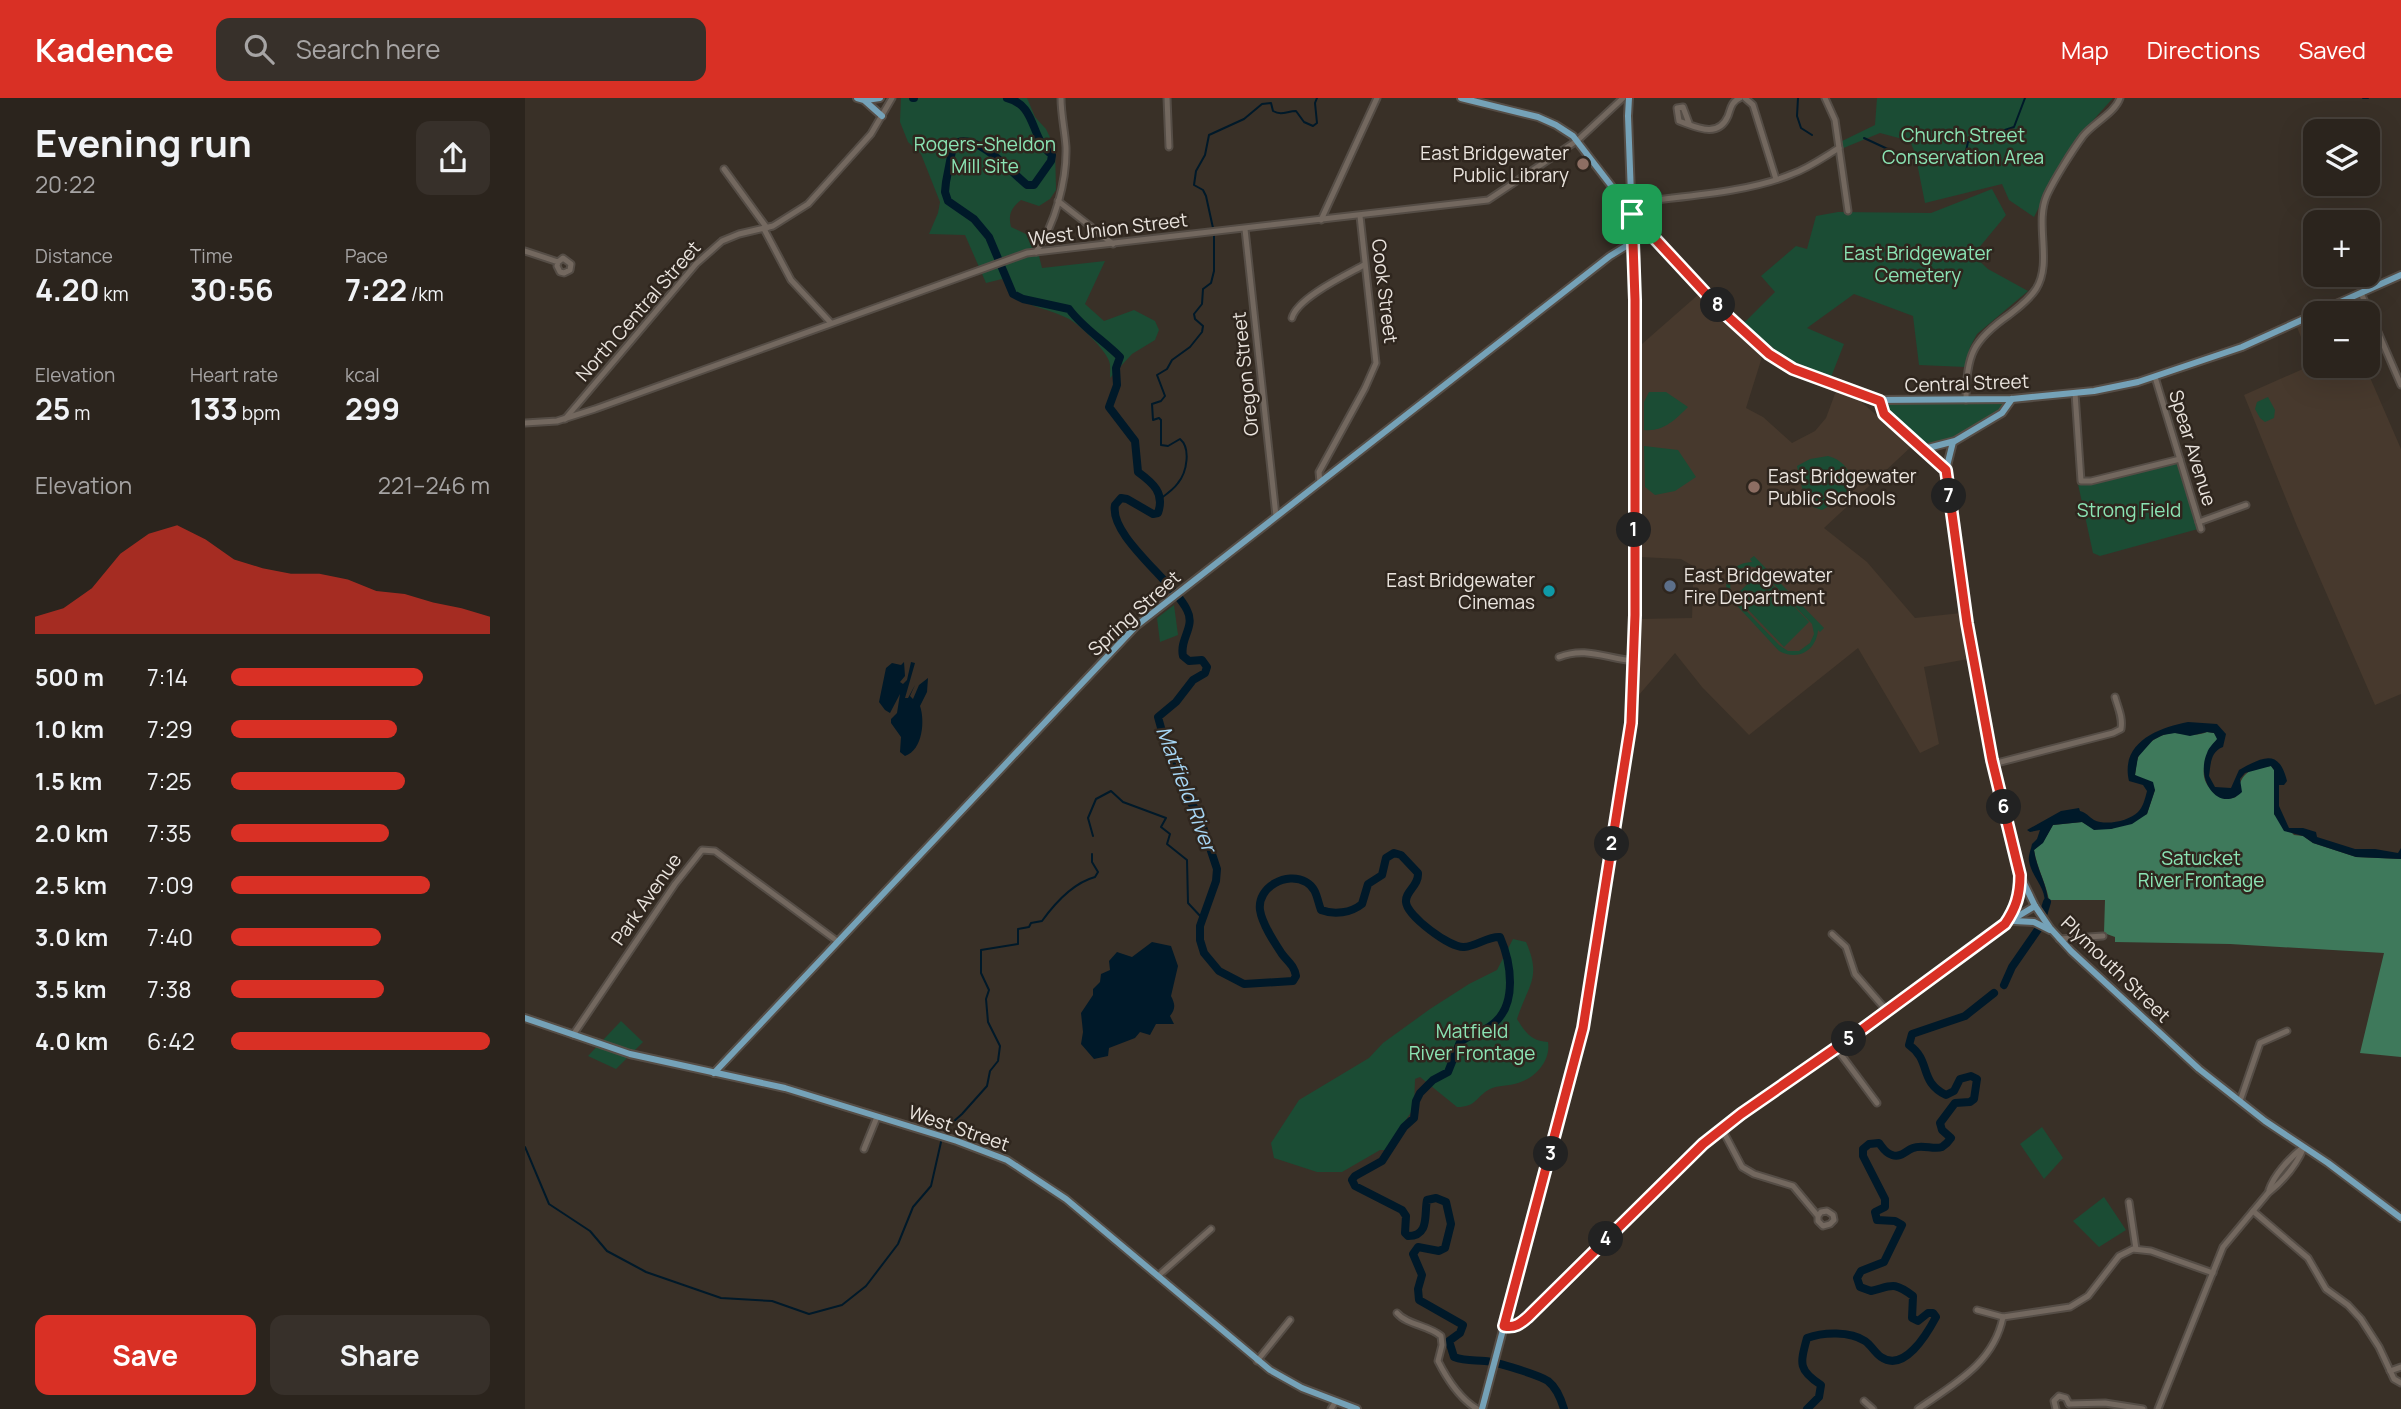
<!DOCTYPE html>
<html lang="en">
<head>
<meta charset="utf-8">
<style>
  :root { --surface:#2b241d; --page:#37302a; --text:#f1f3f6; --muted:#a6a4a4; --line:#47413b; --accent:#d93025 }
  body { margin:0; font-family:Manrope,sans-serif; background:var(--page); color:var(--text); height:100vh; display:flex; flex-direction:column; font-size:26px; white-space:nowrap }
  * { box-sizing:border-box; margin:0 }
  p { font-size:23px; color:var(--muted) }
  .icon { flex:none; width:38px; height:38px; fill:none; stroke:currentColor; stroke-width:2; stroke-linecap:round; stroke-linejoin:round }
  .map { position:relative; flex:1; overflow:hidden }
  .sheet { display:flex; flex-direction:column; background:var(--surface); width:525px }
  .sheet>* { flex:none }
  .fabs { position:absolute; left:1778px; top:21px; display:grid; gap:14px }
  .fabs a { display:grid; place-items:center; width:77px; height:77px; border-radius:14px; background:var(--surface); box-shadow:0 7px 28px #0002,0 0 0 2px var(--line); font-size:35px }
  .pin { position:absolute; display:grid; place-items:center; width:60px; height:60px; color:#fff; margin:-30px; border-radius:14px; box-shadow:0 4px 10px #0006 }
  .km { position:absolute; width:35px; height:35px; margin:-18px; border-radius:50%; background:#222; color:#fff; font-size:19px; line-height:35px; text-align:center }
  .round { display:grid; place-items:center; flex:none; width:74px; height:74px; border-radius:14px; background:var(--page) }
  .overview { display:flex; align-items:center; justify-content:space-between; height:119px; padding:0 35px }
  h1 { font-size:38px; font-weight:700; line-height:52px }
  .metrics { display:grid; grid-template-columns:repeat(3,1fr); gap:10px; height:119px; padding:7px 35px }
  .metrics div { display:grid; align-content:center }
  .metrics b { font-size:30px; font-weight:700 }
  .metrics small { font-size:19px; font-weight:400 }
  .metrics p { font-size:19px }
  .chart { height:196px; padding:14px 35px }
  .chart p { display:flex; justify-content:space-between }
  .chart svg { width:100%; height:126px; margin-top:7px; fill:var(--accent); opacity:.7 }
  .cta { display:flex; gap:14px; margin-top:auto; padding:14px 35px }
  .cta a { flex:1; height:80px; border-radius:14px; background:var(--accent); color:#fff; font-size:28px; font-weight:700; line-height:80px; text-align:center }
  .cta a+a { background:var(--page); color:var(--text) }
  ul { padding:0 35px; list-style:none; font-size:23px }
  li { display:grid; grid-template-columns:112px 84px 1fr; align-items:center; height:52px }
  li i { height:18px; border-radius:9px; background:var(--accent) }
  header { display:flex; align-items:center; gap:42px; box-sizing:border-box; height:98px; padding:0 35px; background:var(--accent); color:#fff }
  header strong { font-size:33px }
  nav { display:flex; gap:38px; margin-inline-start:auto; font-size:24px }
  .search { width:490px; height:63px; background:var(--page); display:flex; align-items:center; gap:18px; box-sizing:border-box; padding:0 24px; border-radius:14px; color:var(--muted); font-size:26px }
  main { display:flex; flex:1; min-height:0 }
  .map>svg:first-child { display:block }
  .built { fill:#47392d }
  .green { fill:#1b4c34; fill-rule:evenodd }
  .forest { fill:#3e795b }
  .water { fill:#001929 }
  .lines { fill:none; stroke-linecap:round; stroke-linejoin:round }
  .stream { stroke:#001929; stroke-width:2 }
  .river { stroke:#001929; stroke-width:8 }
  .minor-casing { stroke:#554d46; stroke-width:9 }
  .major-casing { stroke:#554d46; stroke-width:10 }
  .minor { stroke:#73685f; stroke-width:5 }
  .major { stroke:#75a2b8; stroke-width:6 }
  .route-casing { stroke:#fff; stroke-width:14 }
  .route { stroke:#d93025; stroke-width:9 }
  .education-dot { fill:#8d6e63; stroke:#2f261e; stroke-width:2.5 }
  .service-dot { fill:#5c6f8a; stroke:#2f261e; stroke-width:2.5 }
  .culture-dot { fill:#0f9aa8; stroke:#2f261e; stroke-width:2.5 }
  .labels { text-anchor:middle; stroke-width:5; stroke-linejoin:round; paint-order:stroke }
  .park-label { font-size:19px; fill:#8be4b4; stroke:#2f261e }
  .poi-label { font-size:19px; fill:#eae4de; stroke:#2f261e; text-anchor:end }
  .street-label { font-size:19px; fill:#eae4de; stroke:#2f261e }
  .water-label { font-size:21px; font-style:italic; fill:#a6d6f5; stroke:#2f261e }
</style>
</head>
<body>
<header>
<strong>Kadence</strong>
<div class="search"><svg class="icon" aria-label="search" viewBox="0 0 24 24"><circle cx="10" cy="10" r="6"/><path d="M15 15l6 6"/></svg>Search here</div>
<nav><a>Map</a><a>Directions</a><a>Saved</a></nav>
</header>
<main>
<section class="sheet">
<div class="overview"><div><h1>Evening run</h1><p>20:22</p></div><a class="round"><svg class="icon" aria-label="share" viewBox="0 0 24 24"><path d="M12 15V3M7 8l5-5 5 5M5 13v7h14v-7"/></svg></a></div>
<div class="metrics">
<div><p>Distance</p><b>4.20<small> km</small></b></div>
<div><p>Time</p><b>30:56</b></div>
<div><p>Pace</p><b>7:22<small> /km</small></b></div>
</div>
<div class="metrics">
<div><p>Elevation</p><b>25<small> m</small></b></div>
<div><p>Heart rate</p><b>133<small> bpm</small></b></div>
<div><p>kcal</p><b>299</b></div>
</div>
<div class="chart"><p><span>Elevation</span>221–246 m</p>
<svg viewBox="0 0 160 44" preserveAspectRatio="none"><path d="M0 44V38L10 35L20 28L30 16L40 9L50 6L60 11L70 18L80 21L90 23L100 23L110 25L120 29L130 30L140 33L150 35L160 38V44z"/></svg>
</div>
<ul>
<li><b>500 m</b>7:14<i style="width:74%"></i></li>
<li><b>1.0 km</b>7:29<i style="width:64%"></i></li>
<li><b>1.5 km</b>7:25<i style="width:67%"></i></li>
<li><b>2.0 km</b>7:35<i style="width:61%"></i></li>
<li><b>2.5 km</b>7:09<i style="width:77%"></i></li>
<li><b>3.0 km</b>7:40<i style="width:58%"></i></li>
<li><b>3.5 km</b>7:38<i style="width:59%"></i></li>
<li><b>4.0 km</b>6:42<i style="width:100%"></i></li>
</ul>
<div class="cta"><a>Save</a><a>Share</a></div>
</section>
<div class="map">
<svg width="1876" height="1311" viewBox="0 0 1876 1311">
  <rect width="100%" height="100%" fill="#393027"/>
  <g class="built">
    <path d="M1174,196L1237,259L1221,310L1238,319L1267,345L1290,333L1301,320L1311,293L1334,302L1387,348L1299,430L1342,464L1390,520L1436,515L1443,561L1399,569L1414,646L1395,655L1333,550L1224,637L1177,589L1150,555L1113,598L1114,521L1167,520L1168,490V468L1156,461L1115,459L1117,246Z"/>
    <path d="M1790,220V268H1840L1876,351V596L1850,607L1772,428L1719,297L1787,267L1772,229Z"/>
  </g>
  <g class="green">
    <path d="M376,0H502L510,19L521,31L530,50L531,92L525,101L514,108L496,102C486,110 483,117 486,129L503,137L513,154L517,170L580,163L560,206L579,223L609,212L630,223L634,232L630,242L607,256L585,280C585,275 586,268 584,263C581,252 552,224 542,220C511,205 500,213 477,181L461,185L440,137L404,136L413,115L415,104L396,56L383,44L375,24Z"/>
    <path d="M1352,0H1588L1555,37L1526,85L1509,119L1484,102L1477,86L1400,105L1390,55L1385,43L1355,35L1316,51L1315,44L1350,27Z"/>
    <path d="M1467,91L1481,117L1448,157L1463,171L1503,193L1452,236L1445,249L1440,269L1394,267L1388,218L1329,196L1282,230L1319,246L1306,279L1260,260L1219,225L1250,194L1236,178L1271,148L1282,151L1291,118L1313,114L1406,115Z"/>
    <path d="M1124,294H1141L1163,309C1150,322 1138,334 1119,332V304Z"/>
    <path d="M1743,299L1750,312L1749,320L1740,324L1735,320L1730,311L1732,304Z"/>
    <path d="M1475,303L1479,307L1478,311C1457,324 1423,353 1397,345L1360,312L1364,306Z"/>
    <path d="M1119,348L1153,352L1171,379L1150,393L1130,397L1120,389Z"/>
    <path d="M1303,358C1320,363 1325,373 1329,390L1315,402L1297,412L1288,409L1278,394L1272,368L1285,361Z"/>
    <path d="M1653,362L1673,431L1575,458L1568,455L1553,386Z"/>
    <path d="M1229,458L1299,530L1295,534L1293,532C1291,553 1273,563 1254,553L1203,498C1197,480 1207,465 1227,464L1225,461ZM1223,468L1233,470L1287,526L1289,536L1285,545L1274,553H1263L1254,547L1208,499C1201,484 1208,472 1223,468Z"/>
    <path d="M1235,474L1284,524L1259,549L1210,498Z"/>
    <path d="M649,507L653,537L635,544L632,520Z"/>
    <path d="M988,841L1001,844C1017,880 1003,887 992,921C1000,934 1006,943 1023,944C1026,963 1010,980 993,985C984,988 973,987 965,991C950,999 952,1009 932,1009L895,979L890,981L889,1010L860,1052H855L817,1074H792L749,1060L746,1045L774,1002L844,960L858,945L905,911L944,886L972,872Z"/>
    <path d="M96,923L118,944L91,971L63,958Z"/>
    <path d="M1517,1029L1538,1060L1519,1081L1495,1046Z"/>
    <path d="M1579,1099L1601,1132L1574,1149L1548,1123Z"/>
  </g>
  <path class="forest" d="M1682,634L1689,635L1693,641C1680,655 1670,682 1690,694C1698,699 1703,702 1711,699C1716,676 1722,670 1746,668L1749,672V716L1769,737L1778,738L1788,745L1831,759L1876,761V959L1835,955L1859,855L1705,846L1590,844V839L1579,835L1580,802H1524C1521,785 1512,770 1509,752L1518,744L1528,727L1557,724L1569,731H1586L1622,716L1630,692L1610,677C1611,672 1611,665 1613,660C1618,647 1634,636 1648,635C1661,635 1670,639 1682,634Z"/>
  <g class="water">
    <path d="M379,564L380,578L375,584L378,586L382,582L386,564L390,565L380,600H383L390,587L385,598L388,601L394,587L403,580L402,594L395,608C400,622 398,652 380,658L375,654L376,639L366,625V621L372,615L375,596L365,615L360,612L354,604L361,570L367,565L376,567Z"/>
    <path d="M1663,624L1692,626L1701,636L1698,649C1685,654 1686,666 1684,678L1690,689L1706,690L1714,672C1739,658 1754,651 1762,683L1759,687H1754V708L1764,730H1778L1791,734L1792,739L1830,751H1850L1873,755L1876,750V761L1831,759L1788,745L1778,738L1759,733L1749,716V672L1746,668L1720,675L1715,681L1717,694C1694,716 1670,682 1682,655C1684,649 1689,645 1692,641L1689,635L1682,634L1665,638L1650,635L1638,637L1628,642L1613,659L1610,677L1628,684L1630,692L1622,716L1607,726L1586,731L1569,732L1557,724L1528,727L1518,745L1509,752C1512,775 1528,794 1522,817L1519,812C1524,791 1507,781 1504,763C1503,757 1506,752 1507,746L1512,741L1515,732L1505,734L1502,732L1536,713L1554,710L1555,713C1562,715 1563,718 1569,722C1581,728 1604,723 1613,714C1618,709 1620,701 1622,693L1618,687L1604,683C1595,645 1632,630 1663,624Z"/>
    <path d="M627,844L646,848L653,868L646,898C650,906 651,910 645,918L649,926H631L625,937L615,934L610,940L584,950L583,958L569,961L556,946L558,934L556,915L568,897V891L575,884L576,876L585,872L584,863L592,854L607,859Z"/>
  </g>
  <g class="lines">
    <g class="stream">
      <path d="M1273,0L1272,18L1276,30L1287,37"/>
      <path d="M1838,0H1843"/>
      <path d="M1339,40L1382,60L1430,58L1441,53L1443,44L1489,29L1500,0"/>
      <path d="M688,130L681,98L678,92L669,87L671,73L680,57L684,37L719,21L737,6L746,5L748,13C757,18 762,13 771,13L779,24L788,28L792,25L790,5L792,0"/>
      <path d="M635,401C642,396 649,391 653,385C662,374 666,350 655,341L643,348L636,347V322L634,320L628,322L627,306L636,303L640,298L632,277L642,271L647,262L665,249L677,234L678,228L670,221L669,216L677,206L678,191L686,185L689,173V137"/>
      <path d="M568,738L563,720L571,701L586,693L598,704L641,720L636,729L645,736L642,746L662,762L663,805L678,821"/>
      <path d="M419,1032L437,1016L462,988L465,973L473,963L475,948L463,924L461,901L464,892L456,875V852L493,846V831L504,829L506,825L517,823C530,805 548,785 570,779L573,774L567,764V756"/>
      <path d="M0,1049L24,1106L65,1133L82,1153L121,1174L196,1200L247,1203L284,1216L317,1207L341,1188L373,1146L388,1109L406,1088L416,1044"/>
    </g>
    <g class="river">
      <path d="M388,0H389"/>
      <path d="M482,0C512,7 505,41 527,57L526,63L509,87H502C486,74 456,38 433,44L427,53L421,84L420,94L423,103L449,121L464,139L488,196L498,201L544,211C558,230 578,242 595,259L591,270L592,287L584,309L610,343L613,374C628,385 640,395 633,415L628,416L602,401L596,400L590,407C584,438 648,483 662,512C671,529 654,541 658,558L664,563L677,562L682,569L680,575L668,582L651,604L633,619L645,662L659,694L674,717L692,771L691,783L675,828V842L679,855L694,873L719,886L768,883L771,878C769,867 763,864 757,856C749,844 737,826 735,812C732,789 762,773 781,784C792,790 792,802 796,812C809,817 826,815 837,806L843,786L857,777L861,760L869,755L876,757L893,775C894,788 880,793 881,804C882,818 925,850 939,849C952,848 963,838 975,839C986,864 993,906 968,926C958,935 945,936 935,944L923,974L908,982L895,995L891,1003L889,1020L879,1029L857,1063L830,1078L827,1082L830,1088L877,1112L881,1118L880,1135L883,1138C905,1138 899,1116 902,1102L911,1100L921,1104L926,1126L920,1150L914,1153L893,1149L888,1156L897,1177L893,1191L894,1202L938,1227L935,1235L924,1243L929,1259C940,1263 948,1262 960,1263C972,1264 1014,1277 1023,1283C1032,1290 1036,1301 1039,1311"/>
      <path d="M1479,887L1487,869L1514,830L1522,804"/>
      <path d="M1282,1311L1294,1299L1296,1287C1273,1272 1275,1266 1282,1240C1298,1234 1325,1233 1340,1243C1346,1247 1350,1255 1356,1259C1379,1275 1402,1236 1411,1219L1408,1215H1403L1393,1223L1387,1220L1388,1198C1368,1183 1367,1188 1346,1193L1335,1189L1332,1180L1336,1173L1359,1164L1377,1127L1370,1123L1352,1122L1350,1114L1360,1109V1101L1338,1058V1051L1344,1046L1354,1045C1358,1050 1360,1055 1367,1057C1376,1060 1380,1053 1388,1050C1397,1046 1409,1052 1417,1049C1420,1047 1424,1043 1426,1040L1417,1032L1415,1025L1430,1005L1445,1004L1449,1001L1452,981L1446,978L1435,981L1429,993L1421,997C1393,983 1407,963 1384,947L1387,936L1440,918L1469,895"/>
    </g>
    <g class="minor-casing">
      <g id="minor">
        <path d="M642,0L644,49"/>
        <path d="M1220,0L1228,7L1251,81"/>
        <path d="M1300,0L1310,22L1323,113"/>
        <path d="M1164,25L1158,9L1152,10L1154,23C1171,29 1193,41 1203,18C1206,10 1206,4 1215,0"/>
        <path d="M199,71L242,130"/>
        <path d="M533,103L588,146"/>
        <path d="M1107,105C1156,98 1222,95 1267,76C1284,70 1299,59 1314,50"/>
        <path d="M796,122L852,0"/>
        <path d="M239,131L266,182L306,225"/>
        <path d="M720,131L751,418"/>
        <path d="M0,153L33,164L38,160L46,166L45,172L39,175L35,174L32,168L33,164"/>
        <path d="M511,154C530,126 542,83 541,49C540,33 536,17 536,0"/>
        <path d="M1836,195L1876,287"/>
        <path d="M767,220C772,200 821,177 839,167"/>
        <path d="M1630,279L1676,431"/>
        <path d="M1550,295L1556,383H1566L1655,361"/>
        <path d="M1441,302C1441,257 1448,242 1484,217C1493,210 1504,202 1511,191C1528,164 1509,126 1522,97C1530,80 1547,53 1558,38C1568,25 1590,15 1595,0"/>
        <path d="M40,321L171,166L197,143L214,136L248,128L283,106L346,36L367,0"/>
        <path d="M0,325L32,323L70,311L502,155L963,102L1053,42L1098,0"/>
        <path d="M795,384L794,374L840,290L851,265L835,118"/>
        <path d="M1674,424L1721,407"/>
        <path d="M1034,559C1061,548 1082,561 1110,563"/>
        <path d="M1468,666L1588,635L1596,631C1598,619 1593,610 1590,599"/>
        <path d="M1307,836L1321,849L1330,876L1362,913"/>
        <path d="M1534,841L1578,838"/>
        <path d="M48,937L150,786L177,752L190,753L312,843"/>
        <path d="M1311,950L1352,1005"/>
        <path d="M1715,1003L1735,945L1762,933"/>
        <path d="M1197,1031L1217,1069L1229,1076L1268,1088L1293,1118L1296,1114L1302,1113L1308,1117L1309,1122L1305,1126L1298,1128L1293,1123V1118"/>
        <path d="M339,1051L352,1019"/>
        <path d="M1744,1092C1749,1077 1764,1061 1776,1051"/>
        <path d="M1604,1104L1611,1151"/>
        <path d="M1728,1113L1783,1160L1801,1191L1823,1207L1836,1221L1854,1249L1869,1281L1876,1285"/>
        <path d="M633,1178L686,1131"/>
        <path d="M1452,1212L1478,1219L1545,1209L1563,1198L1594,1158L1608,1151L1626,1153L1688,1175"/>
        <path d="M872,1215C882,1227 903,1227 916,1238L917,1247L913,1263C922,1281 934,1300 952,1311"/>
        <path d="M732,1263L765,1222"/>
        <path d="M1865,1273L1876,1269"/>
        <path d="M1339,1303L1348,1311"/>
        <path d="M1544,1306L1580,1305L1618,1311"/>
        <path d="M806,1311L811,1303"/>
        <path d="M1393,1311C1429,1286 1469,1265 1478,1219"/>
        <path d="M1531,1311L1529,1303L1534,1298L1541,1300L1544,1306"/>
        <path d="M1633,1311L1698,1149L1743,1095C1758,1083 1772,1066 1779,1049"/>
      </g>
    </g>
    <g class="major-casing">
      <g id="major">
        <path d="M332,0L339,2L357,18"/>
        <path d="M936,0L1013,19L1031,27L1048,38L1118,129L1228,243L1244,256L1268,271L1351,302L1487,301L1569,293L1613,284L1717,249L1790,216"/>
        <path d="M341,2L355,0"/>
        <path d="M1791,215L1876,177"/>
        <path d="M1355,303L1359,316L1421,372L1441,522L1468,666L1495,777L1510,808L1525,830L1546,853L1674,971L1740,1023L1803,1065L1876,1120"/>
        <path d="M1399,351L1430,343L1477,315L1487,301"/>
        <path d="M1421,372L1428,344"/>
        <path d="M1489,823L1509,824L1525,832"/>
        <path d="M1481,824L1493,801L1495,779"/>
        <path d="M0,920L105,956L260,990L432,1043L482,1062L541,1101L745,1272L777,1290L832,1311"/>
        <path d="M189,975L611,528L1085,158L1111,142L1125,138"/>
        <path d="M979,1228L988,1229L995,1226L1178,1046L1216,1016L1316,947L1472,831L1510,808"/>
        <path d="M957,1311L1058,930L1105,630L1110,563V202L1103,18L1104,0"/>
      </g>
    </g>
    <use href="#minor" class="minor"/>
    <use href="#major" class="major"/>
  </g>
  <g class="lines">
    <g class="route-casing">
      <path id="route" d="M1107,116L1198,214L1244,256L1268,271L1355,303L1359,316L1421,372L1442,525L1467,662L1495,777C1495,797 1491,810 1480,826L1324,941L1216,1016L1178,1046L1003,1219C995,1226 990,1230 979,1228L1058,930L1106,625L1110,517V202Z"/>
    </g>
    <use href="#route" class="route"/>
  </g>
  <g class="education-dot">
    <circle cx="1058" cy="66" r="7"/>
    <circle cx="1229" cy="389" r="7"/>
  </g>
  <circle class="service-dot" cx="1145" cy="488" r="7"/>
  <circle class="culture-dot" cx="1024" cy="493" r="7"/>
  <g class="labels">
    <g class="park-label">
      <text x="1438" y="44">Church Street<tspan x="1438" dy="22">Conservation Area</tspan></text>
      <text x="460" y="53">Rogers-Sheldon<tspan x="460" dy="22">Mill Site</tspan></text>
      <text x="1393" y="162">East Bridgewater<tspan x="1393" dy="22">Cemetery</tspan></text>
      <text x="1604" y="419">Strong Field</text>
      <text x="1676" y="767">Satucket<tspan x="1676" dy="22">River Frontage</tspan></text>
      <text x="947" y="940">Matfield<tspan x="947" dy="22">River Frontage</tspan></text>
    </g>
    <g class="poi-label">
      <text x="1044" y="62">East Bridgewater<tspan x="1044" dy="22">Public Library</tspan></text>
      <text x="1243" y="385" text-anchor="start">East Bridgewater<tspan x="1243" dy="22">Public Schools</tspan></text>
      <text x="1159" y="484" text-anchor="start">East Bridgewater<tspan x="1159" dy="22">Fire Department</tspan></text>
      <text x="1010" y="489">East Bridgewater<tspan x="1010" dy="22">Cinemas</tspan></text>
    </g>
    <g class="street-label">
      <text transform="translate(583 131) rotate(-7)" y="7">West Union Street</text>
      <text transform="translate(860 193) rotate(83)" y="7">Cook Street</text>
      <text transform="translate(113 213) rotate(-49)" y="7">North Central Street</text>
      <text transform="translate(720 276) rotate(-96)" y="7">Oregon Street</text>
      <text transform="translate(1442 285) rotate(-2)" y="7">Central Street</text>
      <text transform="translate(1668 350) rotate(73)" y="7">Spear Avenue</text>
      <text transform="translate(609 515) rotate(-42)" y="7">Spring Street</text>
      <text transform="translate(121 801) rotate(-55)" y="7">Park Avenue</text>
      <text transform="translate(1591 871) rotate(44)" y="7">Plymouth Street</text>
      <text transform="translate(434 1030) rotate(19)" y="7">West Street</text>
    </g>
    <g class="water-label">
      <text transform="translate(661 691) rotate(69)" y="7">Matfield River</text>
    </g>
  </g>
</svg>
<div class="fabs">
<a><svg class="icon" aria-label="layers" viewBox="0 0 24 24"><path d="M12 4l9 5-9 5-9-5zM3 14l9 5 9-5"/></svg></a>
<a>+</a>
<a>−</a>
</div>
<div class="pin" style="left:1107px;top:116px;background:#1e9e55"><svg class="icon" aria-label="arrive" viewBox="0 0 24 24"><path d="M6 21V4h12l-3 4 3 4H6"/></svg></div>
<b class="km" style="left:1109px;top:432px">1</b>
<b class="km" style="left:1087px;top:746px">2</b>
<b class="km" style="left:1026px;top:1056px">3</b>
<b class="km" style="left:1081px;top:1141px">4</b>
<b class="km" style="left:1324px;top:941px">5</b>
<b class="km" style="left:1479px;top:709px">6</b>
<b class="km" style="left:1424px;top:398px">7</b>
<b class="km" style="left:1193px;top:207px">8</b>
</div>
</main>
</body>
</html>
